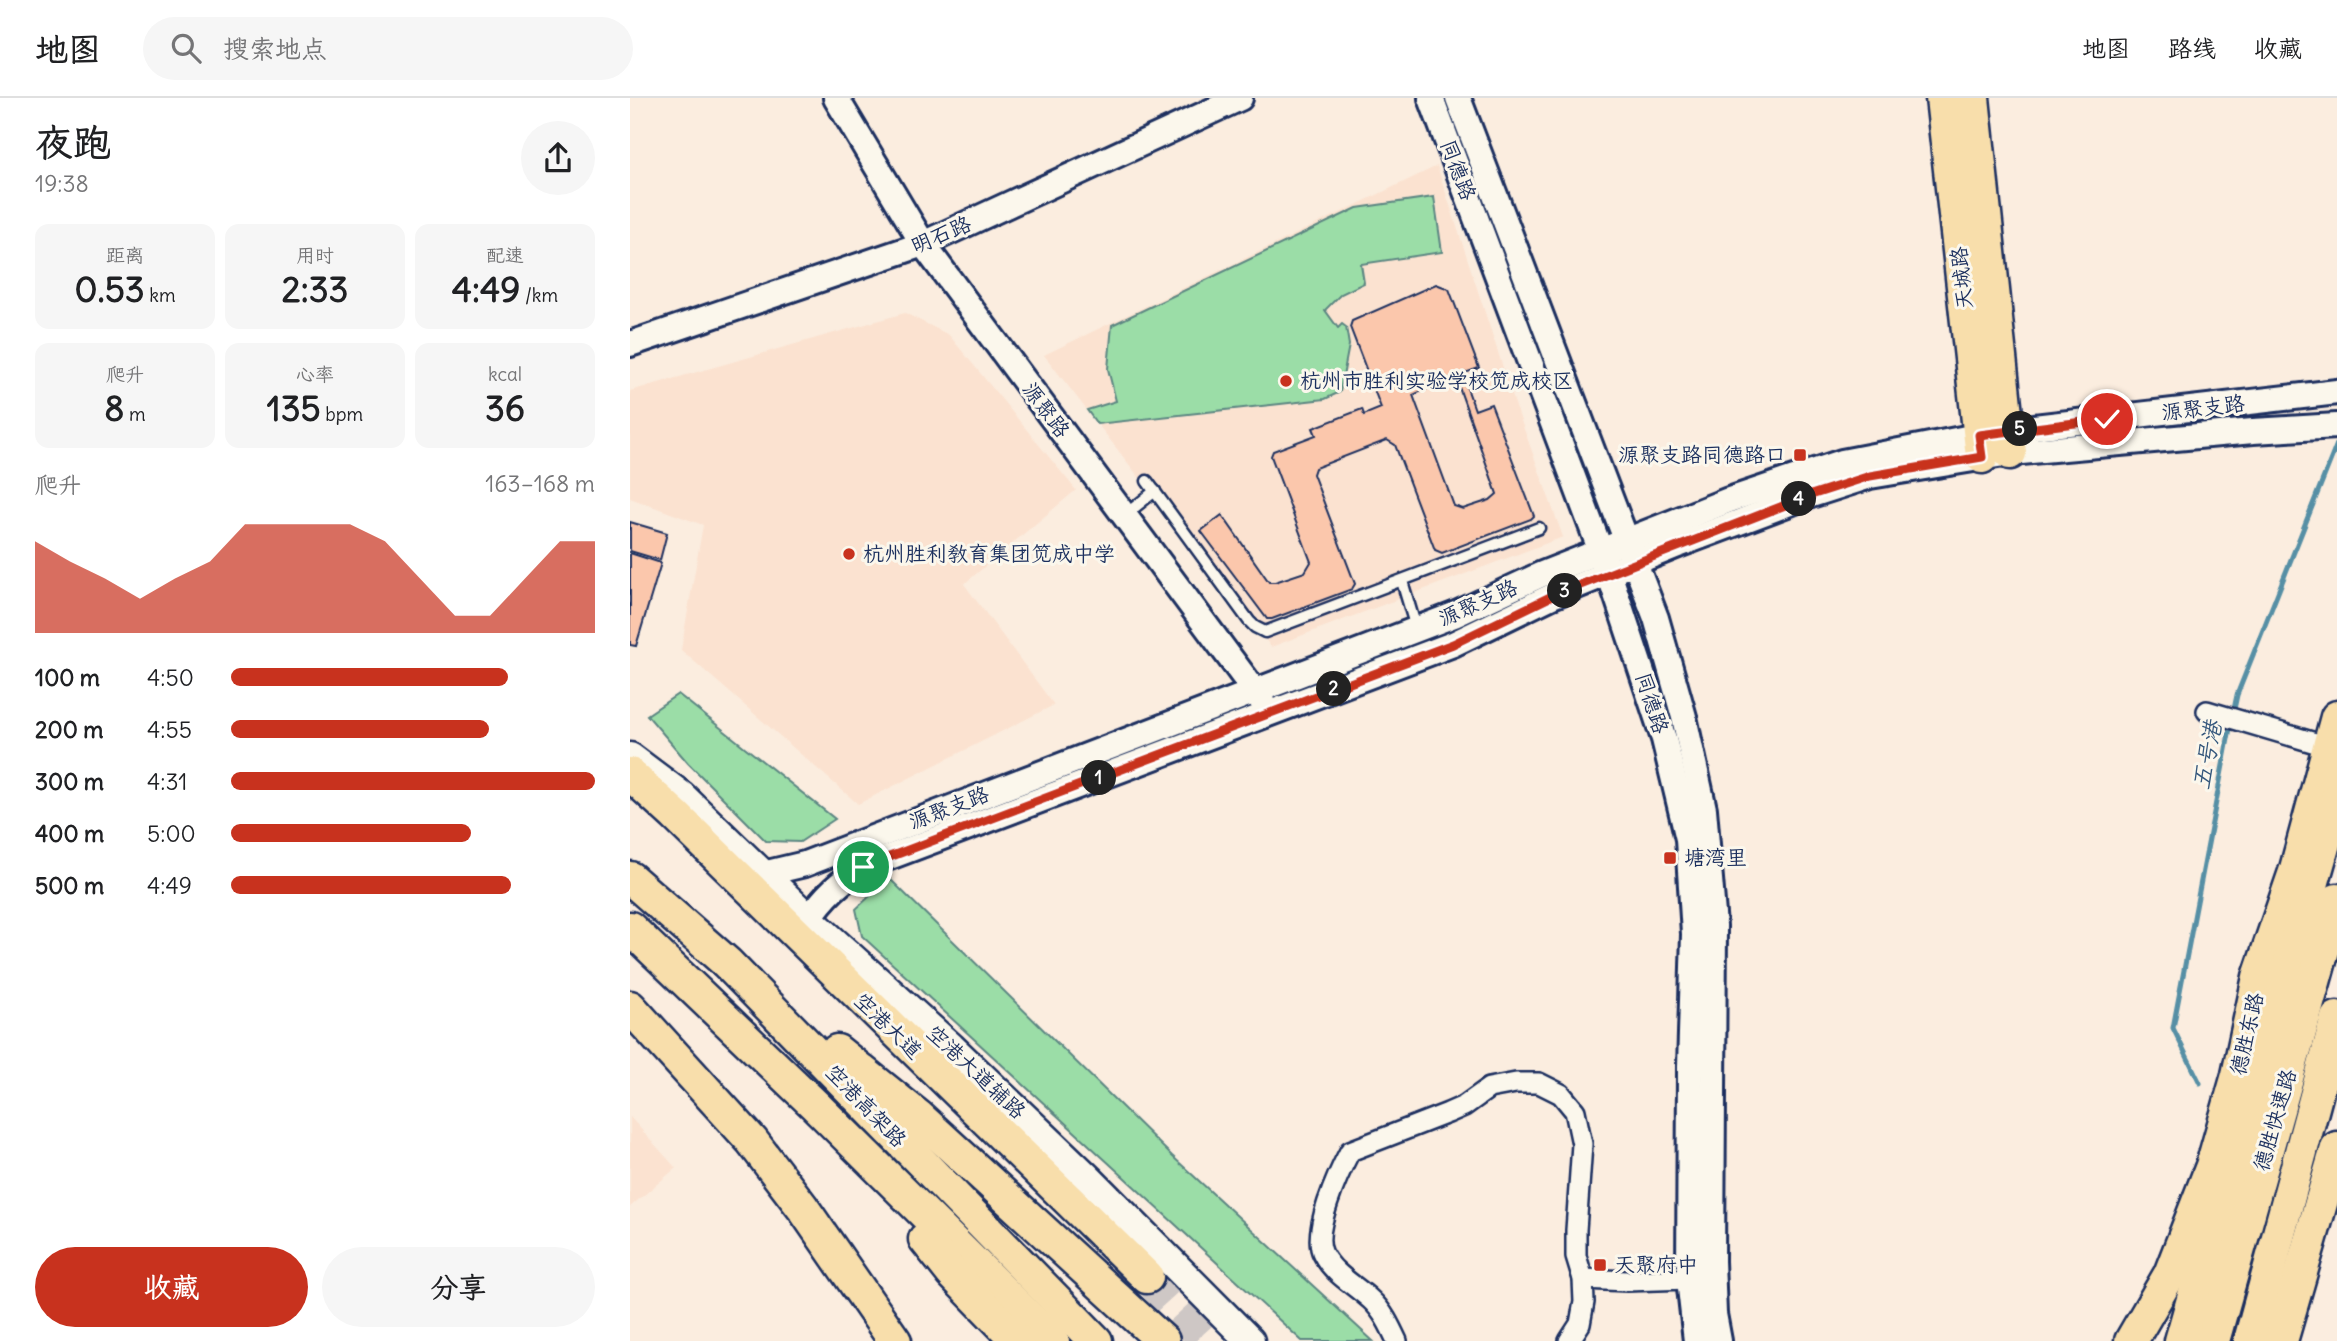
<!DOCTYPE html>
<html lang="zh">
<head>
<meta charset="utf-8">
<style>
  :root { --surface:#fff; --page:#f6f6f6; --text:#202124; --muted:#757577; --line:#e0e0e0; --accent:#c8321e }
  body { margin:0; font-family:Delius,"LXGW WenKai TC",sans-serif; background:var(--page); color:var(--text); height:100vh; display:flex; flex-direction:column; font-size:26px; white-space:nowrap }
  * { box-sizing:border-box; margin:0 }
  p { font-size:23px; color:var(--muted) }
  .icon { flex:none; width:38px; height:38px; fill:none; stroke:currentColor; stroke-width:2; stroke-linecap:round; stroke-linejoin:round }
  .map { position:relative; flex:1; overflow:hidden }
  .panel { display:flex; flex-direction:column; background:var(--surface); width:630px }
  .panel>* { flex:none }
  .pin { position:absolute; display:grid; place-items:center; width:60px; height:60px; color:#fff; margin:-30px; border:4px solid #fff; border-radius:50%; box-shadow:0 2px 7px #0007 }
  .km { position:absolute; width:35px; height:35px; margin:-18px; border-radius:50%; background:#222; color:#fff; font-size:19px; line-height:35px; text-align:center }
  .round { display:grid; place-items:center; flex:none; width:74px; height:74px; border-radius:37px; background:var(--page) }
  .overview { display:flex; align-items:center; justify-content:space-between; height:119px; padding:0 35px }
  h1 { font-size:38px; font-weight:800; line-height:52px }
  .figures { display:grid; grid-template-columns:repeat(3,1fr); gap:10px; height:119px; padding:7px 35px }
  .figures div { display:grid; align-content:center; border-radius:14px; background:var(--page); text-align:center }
  .figures b { font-size:35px; font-weight:800 }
  .figures small { font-size:19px; font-weight:400 }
  .figures p { font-size:19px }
  .chart { height:196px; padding:14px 35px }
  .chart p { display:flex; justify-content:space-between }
  .chart svg { width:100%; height:126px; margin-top:7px; fill:var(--accent); opacity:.7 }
  .action { display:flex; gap:14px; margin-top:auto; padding:14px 35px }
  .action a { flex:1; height:80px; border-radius:42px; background:var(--accent); color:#fff; font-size:28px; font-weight:800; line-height:80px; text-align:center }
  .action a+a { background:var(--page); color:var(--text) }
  ul { padding:0 35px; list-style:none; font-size:23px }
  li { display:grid; grid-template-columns:112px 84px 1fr; align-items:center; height:52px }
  li i { height:18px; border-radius:9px; background:var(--accent) }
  header { display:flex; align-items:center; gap:42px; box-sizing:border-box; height:98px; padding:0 35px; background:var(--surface); border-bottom:2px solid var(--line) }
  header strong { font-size:33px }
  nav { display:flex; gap:38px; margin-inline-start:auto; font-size:24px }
  .search { width:490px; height:63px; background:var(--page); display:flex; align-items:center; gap:18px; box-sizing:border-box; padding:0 24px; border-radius:38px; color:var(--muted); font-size:26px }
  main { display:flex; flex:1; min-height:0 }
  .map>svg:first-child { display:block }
  .built { fill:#fbe2d0 }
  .green { fill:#9bdda7; stroke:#5b8682; stroke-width:2 }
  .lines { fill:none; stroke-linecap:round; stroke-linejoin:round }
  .stream { stroke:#568fa5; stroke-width:5 }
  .building { fill:#fbc7ac; stroke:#1b2f5e; stroke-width:2; fill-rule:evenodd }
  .primary-tunnel { stroke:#cec7c5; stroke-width:32; stroke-dasharray:32 16; stroke-linecap:butt }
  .service-casing { stroke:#1b2f5e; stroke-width:15 }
  .minor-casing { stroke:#1b2f5e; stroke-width:24 }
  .tertiary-casing { stroke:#1b2f5e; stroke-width:30 }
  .secondary-casing { stroke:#1b2f5e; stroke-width:33 }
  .primary-casing { stroke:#1b2f5e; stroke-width:37 }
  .trunk-casing { stroke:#1b2f5e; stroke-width:37 }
  .service { stroke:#fbf7ec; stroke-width:10 }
  .minor { stroke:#fbf7ec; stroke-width:19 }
  .tertiary { stroke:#fbf7ec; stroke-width:24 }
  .secondary { stroke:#fbf7ec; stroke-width:28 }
  .primary { stroke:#f8deab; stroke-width:32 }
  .trunk { stroke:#f8deab; stroke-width:32 }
  .route-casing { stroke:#fff; stroke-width:14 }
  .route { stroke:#c8321e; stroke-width:9 }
  .poi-dot { fill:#c8321e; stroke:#fbf7ec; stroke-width:2.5 }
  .labels { text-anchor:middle; stroke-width:6; stroke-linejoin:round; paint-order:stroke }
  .street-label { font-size:21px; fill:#1b2f5e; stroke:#fbf7ec }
  .poi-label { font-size:21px; fill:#1b2f5e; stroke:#fbf7ec; text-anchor:start }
  .water-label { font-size:23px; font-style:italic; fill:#34577c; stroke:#fbf7ec }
</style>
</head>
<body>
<header>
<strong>地图</strong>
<div class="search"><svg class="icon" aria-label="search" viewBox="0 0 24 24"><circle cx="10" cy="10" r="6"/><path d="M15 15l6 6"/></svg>搜索地点</div>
<nav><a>地图</a><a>路线</a><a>收藏</a></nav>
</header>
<main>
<section class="panel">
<div class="overview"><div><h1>夜跑</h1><p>19:38</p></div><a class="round"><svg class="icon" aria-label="share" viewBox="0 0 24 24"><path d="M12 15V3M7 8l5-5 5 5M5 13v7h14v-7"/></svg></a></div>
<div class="figures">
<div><p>距离</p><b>0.53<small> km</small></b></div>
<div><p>用时</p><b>2:33</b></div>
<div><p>配速</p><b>4:49<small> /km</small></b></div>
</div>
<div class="figures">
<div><p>爬升</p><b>8<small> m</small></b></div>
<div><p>心率</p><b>135<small> bpm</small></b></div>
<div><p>kcal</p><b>36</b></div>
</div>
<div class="chart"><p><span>爬升</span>163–168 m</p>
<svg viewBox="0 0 160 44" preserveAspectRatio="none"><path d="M0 44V12L10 19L20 25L30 32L40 25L50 19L60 6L70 6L80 6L90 6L100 12L110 25L120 38L130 38L140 25L150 12L160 12V44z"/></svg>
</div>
<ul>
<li><b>100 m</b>4:50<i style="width:76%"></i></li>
<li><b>200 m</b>4:55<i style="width:71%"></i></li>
<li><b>300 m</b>4:31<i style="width:100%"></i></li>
<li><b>400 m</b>5:00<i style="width:66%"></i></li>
<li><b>500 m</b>4:49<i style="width:77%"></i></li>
</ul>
<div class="action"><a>收藏</a><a>分享</a></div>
</section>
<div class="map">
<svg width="1707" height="1243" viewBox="0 0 1707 1243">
  <rect width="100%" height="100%" fill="#fbeddf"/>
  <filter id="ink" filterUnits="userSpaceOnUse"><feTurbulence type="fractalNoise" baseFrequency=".0143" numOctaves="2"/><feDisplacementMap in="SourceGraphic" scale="14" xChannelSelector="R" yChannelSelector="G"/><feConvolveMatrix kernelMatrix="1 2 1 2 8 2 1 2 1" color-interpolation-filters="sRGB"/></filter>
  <g filter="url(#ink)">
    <g class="built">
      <path d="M807,68L886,309L933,439L641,549L414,257Z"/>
      <path d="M275,215L319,237L446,392L334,486L424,607L228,706L51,552L73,427L0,400V293Z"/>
      <path d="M0,1019L46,1070L0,1109Z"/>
    </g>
    <g class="green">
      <path d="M804,99L812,154L731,166L734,185L711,196L695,212L708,230L712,226L716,229L719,247L710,294L695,301L467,326L457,312L486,303L478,271L482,227L727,110Z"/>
      <path d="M48,596L205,721L170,744L136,743L58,665L17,617Z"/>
      <path d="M259,780L542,1058L743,1243H672L232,838L226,811Z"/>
    </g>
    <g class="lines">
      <g class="stream">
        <path d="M1603,616L1607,597L1707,346"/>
        <path d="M1570,985L1543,930L1601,625"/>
      </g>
    </g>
    <g class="building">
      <path d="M806,186L819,191L849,270L832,276L845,312L861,306L904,418L901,421L812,455L805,452L765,347L757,342L685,370L683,376L725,486L722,491L642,521H637L571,433L592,417L639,484H645L675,474L681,464L641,358L643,353L686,337L683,330L732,311L734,317L751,310L720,229L722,223ZM823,279L826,281L867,396L860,402L833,411L824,408L783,297Z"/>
      <path d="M0,424L37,435L30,462L0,453Z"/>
      <path d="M0,455L31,465L6,548L0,547Z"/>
    </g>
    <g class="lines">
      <path class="primary-tunnel" d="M517,1179L575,1243"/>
      <g class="service-casing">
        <g id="service">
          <path d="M517,383L619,523L625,529L635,534L909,430"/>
          <path d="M495,417L525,393"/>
          <path d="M772,483L786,530"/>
        </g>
      </g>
      <g class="minor-casing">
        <g id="minor">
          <path d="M1577,613L1699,649"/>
          <path d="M953,1181L997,1183L1059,1181"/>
          <path d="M767,1243C760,1228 753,1213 741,1202C725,1187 703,1176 693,1156C681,1134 709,1074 720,1053L818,1015L834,1008L859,990L886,985H909L931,996L945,1013L952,1046L946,1132V1158L953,1181L954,1204L950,1226L939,1243"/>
        </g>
      </g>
      <g class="tertiary-casing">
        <g id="tertiary">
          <path d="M206,0L293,146L632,603"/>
          <path d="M801,0L979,475L1034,641L1058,741L1064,836L1060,969L1059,1181L1066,1243"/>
          <path d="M828,0L1026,520L1054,619L1074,711L1084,828L1082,1163L1084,1216L1089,1243"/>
          <path d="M0,246L293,146L610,0"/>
          <path d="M133,776L175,766L824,517L910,477L1099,402L1212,364L1378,332L1707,294"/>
          <path d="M179,821C195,797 210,784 233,769L823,546L922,498L1048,447L1181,397L1240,378L1380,355L1623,333L1707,328"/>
        </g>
      </g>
      <g class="secondary-casing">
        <path id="secondary" d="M0,659L52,698L179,821L321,949L459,1081L620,1243"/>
      </g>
      <g class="primary-casing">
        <g id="primary">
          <path d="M1312,0L1352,359"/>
          <path d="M1343,0L1380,355"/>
          <path d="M0,676L45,717L517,1179"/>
          <path d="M0,909L122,1043L173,1110L265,1243"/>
          <path d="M1501,1243L1540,1176L1582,1068L1608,977L1629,879L1666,771L1707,619"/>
        </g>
      </g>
      <g class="trunk-casing">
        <g id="trunk">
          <path d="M0,780L97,865L466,1243"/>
          <path d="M0,830L185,1007L423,1243"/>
          <path d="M207,953L289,1019L533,1243"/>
          <path d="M295,1141L322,1175L388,1243"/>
          <path d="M1551,1243L1707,700"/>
          <path d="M1583,1243L1707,802"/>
          <path d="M1620,1243L1707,920"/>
          <path d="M1651,1243L1707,1050"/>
        </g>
      </g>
      <use href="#service" class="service"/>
      <use href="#minor" class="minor"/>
      <use href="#tertiary" class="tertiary"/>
      <use href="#secondary" class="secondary"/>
      <use href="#primary" class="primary"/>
      <use href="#trunk" class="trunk"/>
    </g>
  </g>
  <g class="lines" filter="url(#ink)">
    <g class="route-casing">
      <path id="route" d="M233,769L823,546L922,498L1181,397L1240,378L1352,359L1349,337L1477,321"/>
    </g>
    <use href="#route" class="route"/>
  </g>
  <g class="poi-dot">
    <circle cx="656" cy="283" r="7"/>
    <rect x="1163" y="350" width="14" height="14" rx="3.5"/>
    <circle cx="219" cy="456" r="7"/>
    <rect x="1033" y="753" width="14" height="14" rx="3.5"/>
    <rect x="963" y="1160" width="14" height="14" rx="3.5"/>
  </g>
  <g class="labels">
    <g class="street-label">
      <text transform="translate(828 72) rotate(69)" y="7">同德路</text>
      <text transform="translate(311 137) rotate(-23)" y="7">明石路</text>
      <text transform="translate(1332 180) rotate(-96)" y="7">天城路</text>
      <text transform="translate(1573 310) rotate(-7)" y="7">源聚支路</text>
      <text transform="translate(416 312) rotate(53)" y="7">源聚路</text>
      <text transform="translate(848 505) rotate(-24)" y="7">源聚支路</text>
      <text transform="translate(1022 605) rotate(72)" y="7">同德路</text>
      <text transform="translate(319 710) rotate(-21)" y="7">源聚支路</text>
      <text transform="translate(258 928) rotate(44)" y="7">空港大道</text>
      <text transform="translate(1617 936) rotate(-77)" y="7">德胜东路</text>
      <text transform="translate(346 974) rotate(43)" y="7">空港大道辅路</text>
      <text transform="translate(236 1008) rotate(46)" y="7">空港高架路</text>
      <text transform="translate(1645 1022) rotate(-74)" y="7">德胜快速路</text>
    </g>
    <g class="poi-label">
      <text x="670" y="290">杭州市胜利实验学校笕成校区</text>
      <text x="1156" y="364" text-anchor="end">源聚支路同德路口</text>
      <text x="233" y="463">杭州胜利教育集团笕成中学</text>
      <text x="1054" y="767">塘湾里</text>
      <text x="984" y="1174">天聚府中</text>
    </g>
    <g class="water-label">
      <text transform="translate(1577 657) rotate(-79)" y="8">五号港</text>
    </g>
  </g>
</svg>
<div class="pin" style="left:233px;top:769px;background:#1e9e55"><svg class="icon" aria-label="arrive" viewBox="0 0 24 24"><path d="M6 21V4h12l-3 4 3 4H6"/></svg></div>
<div class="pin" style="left:1477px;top:321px;background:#d93025"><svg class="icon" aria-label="check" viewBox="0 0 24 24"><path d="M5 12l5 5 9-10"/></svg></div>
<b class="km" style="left:469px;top:680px">1</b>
<b class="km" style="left:704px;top:591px">2</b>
<b class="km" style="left:935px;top:493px">3</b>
<b class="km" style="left:1169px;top:401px">4</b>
<b class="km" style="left:1390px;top:331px">5</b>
</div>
</main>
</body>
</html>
